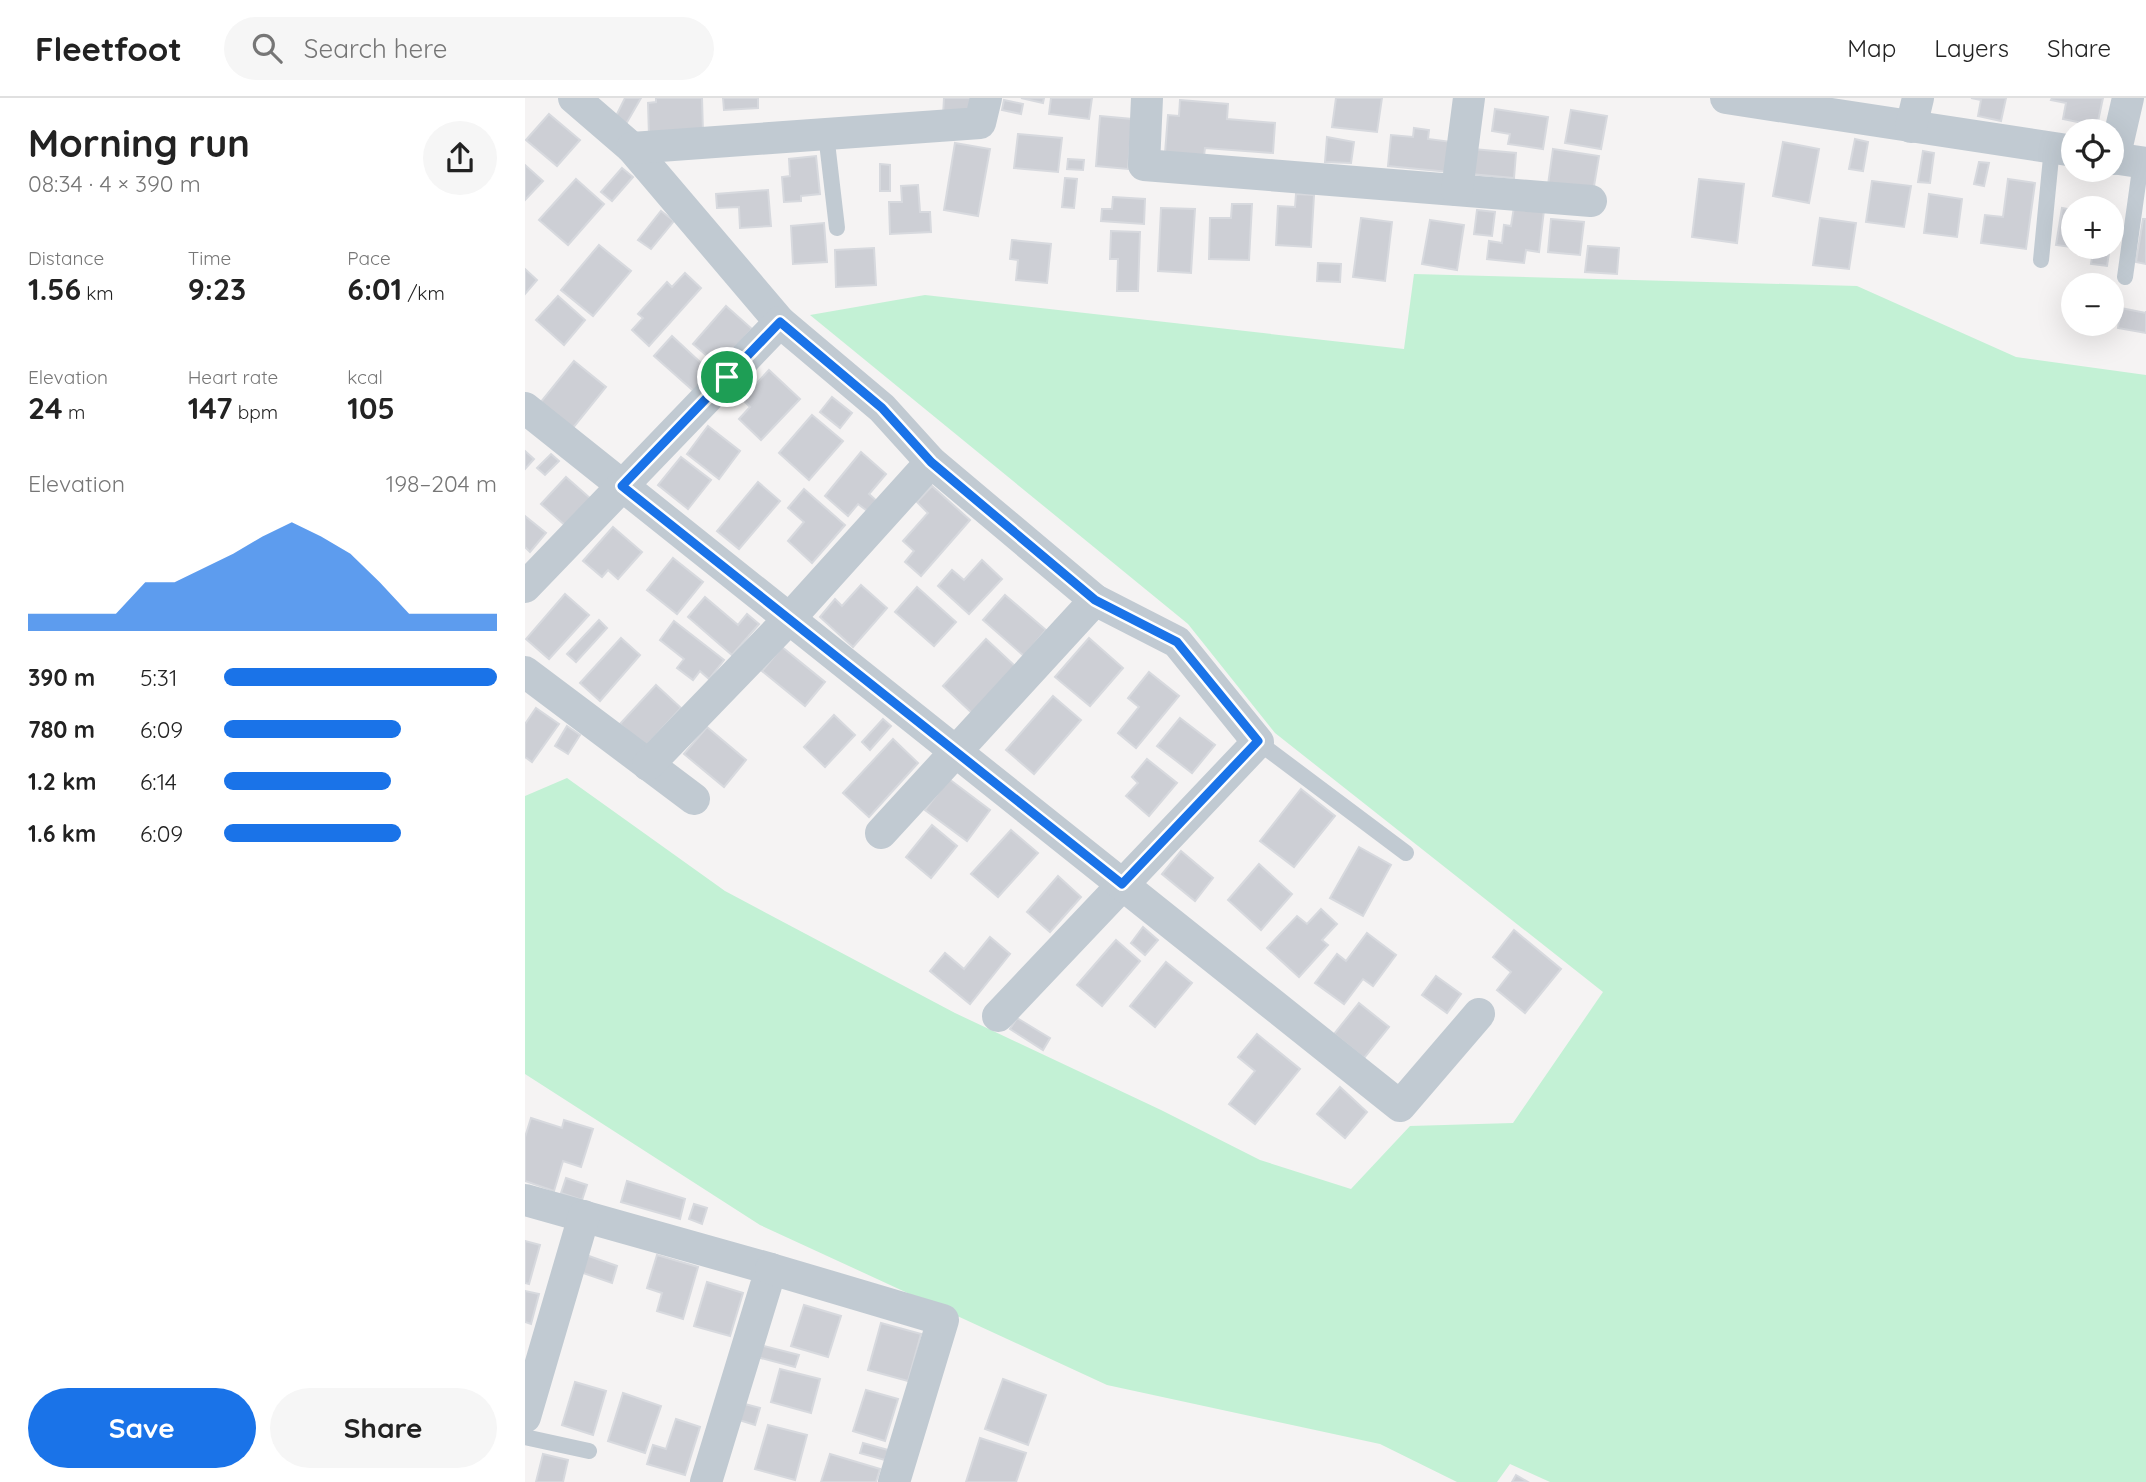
<!DOCTYPE html>
<html lang="en">
<head>
<meta charset="utf-8">
<style>
  :root { --surface:#fff; --page:#f6f6f6; --text:#222; --muted:#767676; --line:#e0e0e0; --accent:#1a73e8 }
  body { margin:0; font-family:Quicksand,sans-serif; background:var(--page); color:var(--text); height:100vh; display:flex; flex-direction:column; font-size:26px; white-space:nowrap }
  * { box-sizing:border-box; margin:0 }
  p { font-size:23px; color:var(--muted) }
  .icon { flex:none; width:38px; height:38px; fill:none; stroke:currentColor; stroke-width:2; stroke-linecap:round; stroke-linejoin:round }
  .map { position:relative; flex:1; overflow:hidden }
  .sheet { display:flex; flex-direction:column; background:var(--surface); width:525px }
  .sheet>* { flex:none }
  .buttons { position:absolute; left:1536px; top:21px; display:grid; gap:14px }
  .buttons a { display:grid; place-items:center; width:63px; height:63px; border-radius:50%; background:var(--surface); box-shadow:0 7px 28px #0002; font-size:35px }
  .pin { position:absolute; display:grid; place-items:center; width:60px; height:60px; color:#fff; margin:-30px; border:4px solid #fff; border-radius:50%; box-shadow:0 2px 7px #0007 }
  .round { display:grid; place-items:center; flex:none; width:74px; height:74px; border-radius:37px; background:var(--page) }
  .overview { display:flex; align-items:center; justify-content:space-between; height:119px; padding:0 28px }
  h1 { font-size:38px; font-weight:700; line-height:52px }
  .stats { display:grid; grid-template-columns:repeat(3,1fr); gap:10px; height:119px; padding:7px 28px }
  .stats div { display:grid; align-content:center }
  .stats b { font-size:30px; font-weight:700 }
  .stats small { font-size:19px; font-weight:400 }
  .stats p { font-size:19px }
  .chart { height:196px; padding:14px 28px }
  .chart p { display:flex; justify-content:space-between }
  .chart svg { width:100%; height:126px; margin-top:7px; fill:var(--accent); opacity:.7 }
  .primary-button { display:flex; gap:14px; margin-top:auto; padding:14px 28px }
  .primary-button a { flex:1; height:80px; border-radius:42px; background:var(--accent); color:#fff; font-size:28px; font-weight:700; line-height:80px; text-align:center }
  .primary-button a+a { background:var(--page); color:var(--text) }
  ul { padding:0 28px; list-style:none; font-size:23px }
  li { display:grid; grid-template-columns:112px 84px 1fr; align-items:center; height:52px }
  li i { height:18px; border-radius:9px; background:var(--accent) }
  header { display:flex; align-items:center; gap:42px; box-sizing:border-box; height:98px; padding:0 35px; background:var(--surface); border-bottom:2px solid var(--line) }
  header strong { font-size:33px }
  nav { display:flex; gap:38px; margin-inline-start:auto; font-size:24px }
  .search { width:490px; height:63px; background:var(--page); display:flex; align-items:center; gap:18px; box-sizing:border-box; padding:0 24px; border-radius:38px; color:var(--muted); font-size:26px }
  main { display:flex; flex:1; min-height:0 }
  .map>svg:first-child { display:block }
  .green { fill:#c3f1d5 }
  .building { fill:#cdcfd5; stroke:#d7d9de; stroke-width:2 }
  .lines { fill:none; stroke-linecap:round; stroke-linejoin:round }
  .service { stroke:#c1cad2; stroke-width:16 }
  .minor { stroke:#c1cad2; stroke-width:32 }
  .route-casing { stroke:#fff; stroke-width:14 }
  .route { stroke:#1a73e8; stroke-width:9 }
</style>
</head>
<body>
<header>
<strong>Fleetfoot</strong>
<div class="search"><svg class="icon" aria-label="search" viewBox="0 0 24 24"><circle cx="10" cy="10" r="6"/><path d="M15 15l6 6"/></svg>Search here</div>
<nav><a>Map</a><a>Layers</a><a>Share</a></nav>
</header>
<main>
<section class="sheet">
<div class="overview"><div><h1>Morning run</h1><p>08:34 · 4 × 390 m</p></div><a class="round"><svg class="icon" aria-label="share" viewBox="0 0 24 24"><path d="M12 15V3M7 8l5-5 5 5M5 13v7h14v-7"/></svg></a></div>
<div class="stats">
<div><p>Distance</p><b>1.56<small> km</small></b></div>
<div><p>Time</p><b>9:23</b></div>
<div><p>Pace</p><b>6:01<small> /km</small></b></div>
</div>
<div class="stats">
<div><p>Elevation</p><b>24<small> m</small></b></div>
<div><p>Heart rate</p><b>147<small> bpm</small></b></div>
<div><p>kcal</p><b>105</b></div>
</div>
<div class="chart"><p><span>Elevation</span>198–204 m</p>
<svg viewBox="0 0 160 44" preserveAspectRatio="none"><path d="M0 44V38L10 38L20 38L30 38L40 27L50 27L60 22L70 17L80 11L90 6L100 11L110 17L120 27L130 38L140 38L150 38L160 38V44z"/></svg>
</div>
<ul>
<li><b>390 m</b>5:31<i style="width:100%"></i></li>
<li><b>780 m</b>6:09<i style="width:65%"></i></li>
<li><b>1.2 km</b>6:14<i style="width:61%"></i></li>
<li><b>1.6 km</b>6:09<i style="width:65%"></i></li>
</ul>
<div class="primary-button"><a>Save</a><a>Share</a></div>
</section>
<div class="map">
<svg width="1621" height="1384" viewBox="0 0 1621 1384">
  <rect width="100%" height="100%" fill="#f5f3f3"/>
  <path class="green" d="M889,176L1332,188L1491,259L1621,277V1384H1025L985,1366L972,1384H932L855,1346L582,1287L235,1127L0,976V698L42,680L200,793L430,915L636,1012L735,1062L826,1091L885,1028L988,1025L1078,894L750,635L663,526L285,217L400,197L879,251Z"/>
  <g class="building">
    <path d="M100,0H116L101,26L90,20Z"/>
    <path d="M131,0H177L178,35L124,38L123,5L131,4Z"/>
    <path d="M198,0H233V10L199,12Z"/>
    <path d="M419,0H448L447,19L418,18Z"/>
    <path d="M496,0H519L518,5Z"/>
    <path d="M526,0H567L564,21L524,16Z"/>
    <path d="M811,0H857L852,34L807,29Z"/>
    <path d="M1446,0H1481L1476,23L1453,18L1456,2Z"/>
    <path d="M1527,0H1578L1572,28L1538,21L1541,5L1526,2Z"/>
    <path d="M479,2L498,6L496,16L477,12Z"/>
    <path d="M655,2L703,6L702,21L750,25L748,55L680,50L679,58L640,55L643,17L654,18Z"/>
    <path d="M970,11L1023,19L1018,51L983,46L985,36L967,33Z"/>
    <path d="M1046,12L1082,18L1076,51L1040,45Z"/>
    <path d="M24,16L55,42L32,68L1,42Z"/>
    <path d="M575,18L607,21L603,71L571,68Z"/>
    <path d="M889,30L904,32L903,41L927,44L924,74L863,68L866,37L888,39Z"/>
    <path d="M493,36L537,40L533,74L489,70Z"/>
    <path d="M802,39L829,44L826,65L800,64Z"/>
    <path d="M1330,41L1343,44L1338,73L1324,71Z"/>
    <path d="M1258,44L1294,51L1284,105L1248,98Z"/>
    <path d="M430,45L465,51L453,118L419,112Z"/>
    <path d="M948,51L991,55L989,80L945,76Z"/>
    <path d="M1028,51L1074,58L1068,94L1023,87Z"/>
    <path d="M1398,53L1409,55L1405,85L1393,84Z"/>
    <path d="M291,58L295,96L276,98V103L259,104L257,79L265,78L264,61Z"/>
    <path d="M543,61L559,62L558,72L542,71Z"/>
    <path d="M1454,64L1464,65L1459,88L1449,86Z"/>
    <path d="M355,66L365,67V93H355Z"/>
    <path d="M0,67L18,83L0,102Z"/>
    <path d="M97,70L108,79L87,103L76,94Z"/>
    <path d="M540,80L552,81L549,110L537,109Z"/>
    <path d="M51,81L79,106L43,147L14,122Z"/>
    <path d="M1174,81L1219,86L1212,145L1167,139Z"/>
    <path d="M1483,81L1510,85L1501,151L1456,145L1460,117L1478,119Z"/>
    <path d="M1347,83L1386,88L1379,129L1341,124Z"/>
    <path d="M393,87L395,114H405L406,134L365,136L364,104H377L376,88Z"/>
    <path d="M243,92L246,128L215,130L214,109L192,110L191,96Z"/>
    <path d="M771,96L789,97L786,149L751,147L753,108L770,109Z"/>
    <path d="M1404,96L1437,101L1432,139L1399,135Z"/>
    <path d="M588,99L620,101L619,126L576,123L577,111H587Z"/>
    <path d="M707,106H727L724,162L684,161L685,120H706Z"/>
    <path d="M989,109L1019,112L1014,154L1001,152L999,165L962,161L964,143L977,145L979,127L986,128Z"/>
    <path d="M636,110L670,111L666,175L633,173Z"/>
    <path d="M1537,110L1549,112V149H1585L1582,168L1566,166L1568,152L1531,147Z"/>
    <path d="M952,112L970,114L967,138L949,136Z"/>
    <path d="M136,113L149,123L126,151L113,142Z"/>
    <path d="M836,120L867,124L860,183L828,179Z"/>
    <path d="M1295,120L1331,125L1324,171L1288,167Z"/>
    <path d="M1026,121L1059,124L1055,157L1023,154Z"/>
    <path d="M1618,121H1621V166L1611,164Z"/>
    <path d="M905,122L939,127L932,172L897,166Z"/>
    <path d="M299,125L302,164L268,166L266,128Z"/>
    <path d="M586,133L615,134L613,193H592L593,161H585Z"/>
    <path d="M487,142L526,146L522,185L491,182L493,162L485,161Z"/>
    <path d="M74,147L106,173L68,218L36,192Z"/>
    <path d="M1063,148L1094,150L1092,176L1060,174Z"/>
    <path d="M349,150L351,187L311,189L310,152Z"/>
    <path d="M793,165L816,166L815,184L792,183Z"/>
    <path d="M0,171L12,182L0,196Z"/>
    <path d="M160,175L176,190L124,248L107,232L118,220L113,216L142,184L147,189Z"/>
    <path d="M33,198L60,222L39,247L11,222Z"/>
    <path d="M201,208L227,231L194,268L168,246Z"/>
    <path d="M1596,210L1621,215V213V235L1593,230Z"/>
    <path d="M147,238L189,277L172,296L129,258Z"/>
    <path d="M49,263L81,289L47,331L15,305Z"/>
    <path d="M244,272L275,301L236,342L214,321L225,309L217,301Z"/>
    <path d="M307,299L327,315L315,330L295,314Z"/>
    <path d="M287,317L318,343L284,382L254,355Z"/>
    <path d="M183,328L215,353L194,381L162,356Z"/>
    <path d="M0,353L9,361L0,371Z"/>
    <path d="M336,354L361,376L344,396L354,405L345,415L333,406L323,418L300,398Z"/>
    <path d="M26,356L34,363L20,377L12,370Z"/>
    <path d="M156,359L186,382L163,411L133,387Z"/>
    <path d="M41,379L66,401L41,428L16,406Z"/>
    <path d="M233,384L255,403L214,451L192,433Z"/>
    <path d="M407,388L445,422L396,478L380,464L389,453L378,443L403,415L392,404Z"/>
    <path d="M279,391L320,427L287,465L263,443L279,424L263,410Z"/>
    <path d="M0,418L21,435L5,454L0,449Z"/>
    <path d="M88,429L117,454L93,481L83,472L77,479L58,463Z"/>
    <path d="M148,460L178,484L152,516L122,492Z"/>
    <path d="M457,462L477,481L444,516L413,488L427,472L439,482Z"/>
    <path d="M336,487L362,510L328,549L295,519L310,501L317,508Z"/>
    <path d="M392,489L431,524L409,548L370,514Z"/>
    <path d="M40,496L64,517L24,561L1,541Z"/>
    <path d="M480,497L521,532L499,558L458,522Z"/>
    <path d="M180,499L213,527L222,516L234,526L207,557L163,519Z"/>
    <path d="M74,522L82,530L51,564L42,556Z"/>
    <path d="M149,523L199,562L184,581L175,573L168,582L152,570L159,561L135,542Z"/>
    <path d="M96,540L115,557L75,603L55,585Z"/>
    <path d="M564,540L598,570L565,608L530,579Z"/>
    <path d="M461,541L490,568L447,615L418,588Z"/>
    <path d="M257,549L300,584L280,608L237,573Z"/>
    <path d="M624,574L654,598L611,650L593,635L614,609L603,600Z"/>
    <path d="M131,587L156,610L120,649L95,626Z"/>
    <path d="M528,598L556,622L509,676L481,652Z"/>
    <path d="M11,610L34,626L7,664L0,659V626Z"/>
    <path d="M309,617L330,637L300,669L279,649Z"/>
    <path d="M655,620L690,647L667,675L632,648Z"/>
    <path d="M358,621L366,628L345,652L337,644Z"/>
    <path d="M42,628L55,637L43,656L30,648Z"/>
    <path d="M182,629L221,662L199,689L159,656Z"/>
    <path d="M368,641L393,665L344,719L318,695Z"/>
    <path d="M622,661L652,685L624,718L601,698L613,685L607,679Z"/>
    <path d="M424,681L465,712L442,743L400,712Z"/>
    <path d="M776,691L810,718L769,769L735,743Z"/>
    <path d="M407,727L432,748L406,780L381,759Z"/>
    <path d="M486,732L513,755L473,799L446,776Z"/>
    <path d="M834,749L866,767L838,818L805,800Z"/>
    <path d="M656,753L688,780L670,803L637,776Z"/>
    <path d="M734,766L767,796L736,832L703,802Z"/>
    <path d="M533,778L556,799L525,834L502,814Z"/>
    <path d="M796,811L812,826L797,842L803,847L774,879L742,850L772,818L782,826Z"/>
    <path d="M618,829L633,842L620,857L606,845Z"/>
    <path d="M989,832L1036,871L1000,915L972,892L986,874L968,859Z"/>
    <path d="M842,835L871,857L848,888L838,881L819,906L790,885L812,856L821,863Z"/>
    <path d="M465,839L485,856L445,906L405,873L420,855L439,871Z"/>
    <path d="M591,842L615,863L577,908L552,887Z"/>
    <path d="M641,864L667,885L630,929L605,908Z"/>
    <path d="M911,878L936,896L922,915L897,897Z"/>
    <path d="M834,905L864,929L839,960L809,936Z"/>
    <path d="M492,920L525,940L518,952L485,931Z"/>
    <path d="M732,936L775,971L730,1026L704,1006L730,973L713,959Z"/>
    <path d="M815,989L842,1014L820,1040L792,1016Z"/>
    <path d="M6,1020L37,1030L39,1022L68,1031L56,1069L38,1063L29,1093L0,1083V1039Z"/>
    <path d="M41,1080L62,1087L57,1102L36,1095Z"/>
    <path d="M102,1083L160,1101L155,1121L96,1104Z"/>
    <path d="M169,1106L182,1110L177,1126L164,1121Z"/>
    <path d="M0,1143L15,1147L4,1186L0,1185Z"/>
    <path d="M61,1157L92,1168L87,1185L55,1174Z"/>
    <path d="M132,1157L173,1169L158,1221L132,1213L137,1195L122,1190Z"/>
    <path d="M182,1184L218,1195L205,1238L169,1228Z"/>
    <path d="M0,1193L14,1196L6,1226L0,1224Z"/>
    <path d="M279,1207L316,1218L303,1259L266,1248Z"/>
    <path d="M356,1225L396,1236L383,1283L343,1272Z"/>
    <path d="M235,1247L274,1257L270,1269L232,1259Z"/>
    <path d="M255,1271L295,1281L286,1315L246,1304Z"/>
    <path d="M478,1281L521,1297L503,1347L460,1331Z"/>
    <path d="M50,1284L81,1293L68,1337L37,1327Z"/>
    <path d="M341,1292L373,1301L360,1343L328,1333Z"/>
    <path d="M98,1295L136,1308L120,1355L83,1343Z"/>
    <path d="M216,1305L235,1310L230,1327L211,1321Z"/>
    <path d="M151,1321L175,1329L160,1377L122,1366L128,1347L141,1351Z"/>
    <path d="M243,1327L282,1337L270,1382L230,1371Z"/>
    <path d="M455,1340L501,1355L491,1384H441Z"/>
    <path d="M338,1345L363,1352L360,1362L335,1355Z"/>
    <path d="M18,1356L43,1362L38,1384H11Z"/>
    <path d="M305,1356L355,1371L351,1384H296Z"/>
    <path d="M991,1377L1003,1384H987Z"/>
  </g>
  <g class="lines">
    <g class="service">
      <path d="M301,36L312,130"/>
      <path d="M1516,162L1527,49"/>
      <path d="M1600,179L1616,64"/>
      <path d="M733,644L881,755"/>
      <path d="M0,1339L64,1353"/>
    </g>
    <g class="minor">
      <path d="M49,0L107,50L255,224L357,310L406,364L570,502L652,544L733,644L473,918"/>
      <path d="M622,0L619,67L1066,103"/>
      <path d="M1201,0L1549,53"/>
      <path d="M1386,29L1393,0"/>
      <path d="M107,50L455,25L461,0"/>
      <path d="M1587,60L1621,65"/>
      <path d="M1589,61L1603,0"/>
      <path d="M932,92L944,0"/>
      <path d="M0,310L875,1008L954,916"/>
      <path d="M0,489L255,224"/>
      <path d="M0,574L169,701"/>
      <path d="M123,667L265,520L406,364"/>
      <path d="M356,735L570,502"/>
      <path d="M0,1102L246,1171L181,1384"/>
      <path d="M246,1171L418,1222L369,1384"/>
      <path d="M0,1319L59,1118"/>
    </g>
  </g>
  <g class="lines">
    <g class="route-casing">
      <path id="route" d="M255,224L357,310L406,364L570,502L652,544L733,643L597,786L97,388Z"/>
    </g>
    <use href="#route" class="route"/>
  </g>
</svg>
<div class="buttons">
<a><svg class="icon" aria-label="locate" viewBox="0 0 24 24"><circle cx="12" cy="12" r="6"/><path d="M12 2v4M12 18v4M2 12h4M18 12h4"/></svg></a>
<a>+</a>
<a>−</a>
</div>
<div class="pin" style="left:202px;top:279px;background:#1e9e55"><svg class="icon" aria-label="arrive" viewBox="0 0 24 24"><path d="M6 21V4h12l-3 4 3 4H6"/></svg></div>
</div>
</main>
</body>
</html>
